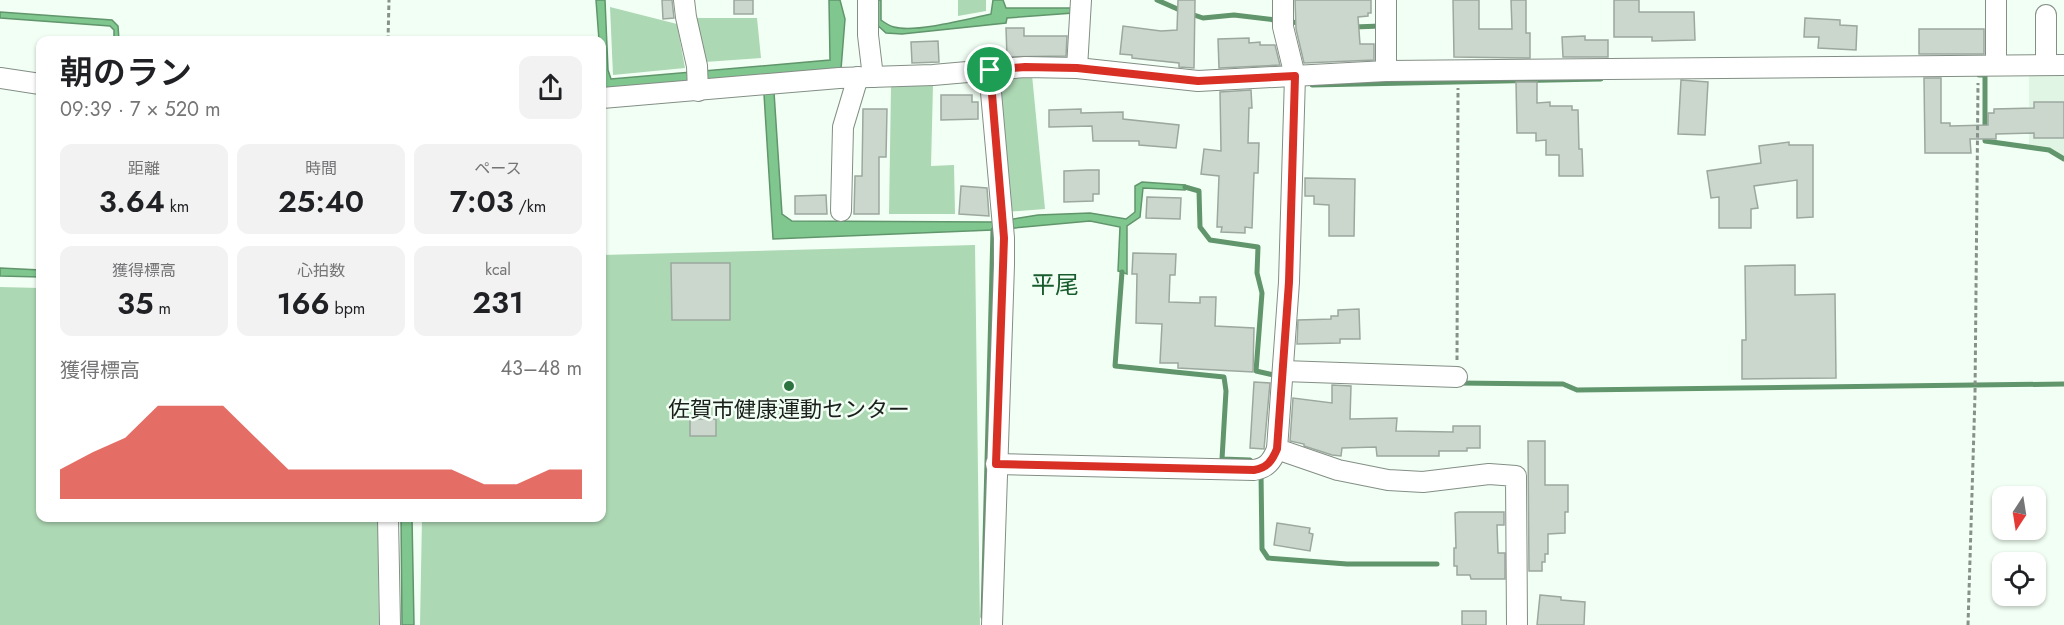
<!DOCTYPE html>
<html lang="ja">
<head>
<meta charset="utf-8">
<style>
  :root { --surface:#fff; --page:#f2f2f2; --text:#202124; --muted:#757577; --accent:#d93025 }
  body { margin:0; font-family:Jost,"Noto Sans JP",sans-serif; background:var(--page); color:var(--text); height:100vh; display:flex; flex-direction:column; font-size:22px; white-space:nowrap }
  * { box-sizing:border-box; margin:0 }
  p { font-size:20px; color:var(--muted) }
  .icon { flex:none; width:33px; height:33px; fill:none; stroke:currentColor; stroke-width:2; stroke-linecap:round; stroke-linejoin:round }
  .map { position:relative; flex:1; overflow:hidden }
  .side { position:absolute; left:36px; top:36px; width:570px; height:486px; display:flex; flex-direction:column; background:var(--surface); border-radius:12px; box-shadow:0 2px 4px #0004 }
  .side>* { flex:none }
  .needle { width:39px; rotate:192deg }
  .fabs { position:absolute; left:1992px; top:486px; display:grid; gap:12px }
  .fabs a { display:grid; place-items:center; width:54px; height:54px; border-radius:12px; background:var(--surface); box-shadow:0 2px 4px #0004; font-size:30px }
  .pin { position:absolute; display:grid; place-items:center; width:51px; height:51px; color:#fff; margin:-26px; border:3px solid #fff; border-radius:50%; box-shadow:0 2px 6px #0007 }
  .round { display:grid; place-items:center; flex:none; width:63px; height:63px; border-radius:12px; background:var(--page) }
  .summary { display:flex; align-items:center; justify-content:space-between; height:102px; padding:0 24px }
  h1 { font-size:33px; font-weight:600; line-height:45px }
  .stats { display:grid; grid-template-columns:repeat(3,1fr); gap:9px; height:102px; padding:6px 24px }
  .stats div { display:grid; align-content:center; border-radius:12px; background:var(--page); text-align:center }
  .stats b { font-size:30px; font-weight:600 }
  .stats small { font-size:16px; font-weight:400 }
  .stats p { font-size:16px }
  .chart { height:168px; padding:12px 24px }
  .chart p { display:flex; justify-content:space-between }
  .chart svg { width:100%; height:108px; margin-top:6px; fill:var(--accent); opacity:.7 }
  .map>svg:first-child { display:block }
  .built { fill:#e1f5e4 }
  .green { fill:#add8b4 }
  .water { fill:#7fc78e; stroke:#61956c; stroke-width:1.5 }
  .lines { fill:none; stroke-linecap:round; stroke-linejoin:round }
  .stream { stroke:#61956c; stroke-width:5 }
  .building { fill:#cbd7cd; stroke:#9ca89e; stroke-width:1.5 }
  .minor-casing { stroke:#838e85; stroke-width:22 }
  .path { stroke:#889189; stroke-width:3; stroke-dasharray:4.5 3; stroke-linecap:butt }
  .minor { stroke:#fff; stroke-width:20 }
  .route-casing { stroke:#fff; stroke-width:12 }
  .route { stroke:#d93025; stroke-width:8 }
  .poi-dot { fill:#2c7340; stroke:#f2fff4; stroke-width:2 }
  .labels { text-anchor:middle; stroke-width:5; stroke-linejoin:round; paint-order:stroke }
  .poi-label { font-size:22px; fill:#1b201c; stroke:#f2fff4 }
  .neighbourhood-label { font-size:24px; fill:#185b2d; stroke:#f2fff4 }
</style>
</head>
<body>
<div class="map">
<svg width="2064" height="625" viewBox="0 0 2064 625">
  <rect width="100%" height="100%" fill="#f2fff4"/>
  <path class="built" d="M2064,71V159L2049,150L2029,148V73Z"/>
  <g class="green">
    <path d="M958,0H986V11L958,16Z"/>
    <path d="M610,7L677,24L685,68L613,75Z"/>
    <path d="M696,18H757L761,58L705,62Z"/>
    <path d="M1032,75L1045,209L1006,212L995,80Z"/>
    <path d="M933,85L931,166L954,165L955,214H889L891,87Z"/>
    <path d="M975,245L980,625H420L422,518H602V255Z"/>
    <path d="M0,287L40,288V518H378L379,625H0Z"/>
  </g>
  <g class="water">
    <path d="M596,0H605L608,70L611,79L830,60L829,0H840L845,19L841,69L773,77L782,214L792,221L994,222L1038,215L1090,213L1126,219L1135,212V186L1142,182L1185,185V190L1143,188L1140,217L1127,226V274L1118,271L1120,227L1090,221L993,230L773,239L763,78L602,92V40H599Z"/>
    <path d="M874,0H881V20C885,23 890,26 894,27C915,33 968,19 991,14L993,0H1003L1006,8H1073V13L1007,18L1006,23L902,34L886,33L875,23Z"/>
    <path d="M0,12L112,20L118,26L119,40H114V30L110,26L0,18Z"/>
    <path d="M0,268L40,270V277L0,276Z"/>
    <path d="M401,518H412L414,625H402Z"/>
  </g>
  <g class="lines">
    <g class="stream">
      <path d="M1157,0L1182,11"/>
      <path d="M1191,14L1203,18L1234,15L1300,23"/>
      <path d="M1354,27L1381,26"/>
      <path d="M1979,75H1985V141L2049,150L2064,159"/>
      <path d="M1312,85L1601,79"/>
      <path d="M1185,187L1199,191L1200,227L1210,240L1258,247L1257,273L1262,293L1256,371L1278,376"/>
      <path d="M1122,272L1115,366L1224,377L1226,391L1222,459L1250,460L1255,465"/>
      <path d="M1458,383L1563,384L1577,390L2064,384"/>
      <path d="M1261,472L1262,549L1268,558L1347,564H1437"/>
      <path d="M983,617L993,230"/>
    </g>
  </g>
  <g class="building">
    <path d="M662,0H672L674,18L663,19Z"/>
    <rect x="734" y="0" width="19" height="14"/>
    <path d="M1178,0H1195L1194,68L1179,67V63L1132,58V55L1120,54L1123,26L1161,31L1177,30Z"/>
    <path d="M1295,0H1371V13H1368V16L1358,17L1360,44H1374V60L1304,63L1296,29Z"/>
    <path d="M1453,0H1479V29H1512L1511,0H1526V33H1530V58L1454,57Z"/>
    <path d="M1614,0H1639V12H1694L1695,40L1652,41V37H1614Z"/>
    <path d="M1805,18L1840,20V25L1857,26L1856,50L1818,48L1819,37H1804Z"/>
    <path d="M1006,28H1024V36H1067L1066,56L1007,57Z"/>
    <rect x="1919" y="29" width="65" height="25"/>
    <path d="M1585,36V40H1608V57H1563L1562,37Z"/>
    <path d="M1249,38V43L1260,42V45H1275L1280,65L1219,68L1218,39Z"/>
    <path d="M938,41L939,62L912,63L911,42Z"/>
    <path d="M1924,78H1941V123H1950V126L1988,125V113H1994V109L2034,108V102H2064V138H2034V133L1996,134V139H1970L1971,153H1925Z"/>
    <path d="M1681,80L1708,82L1705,135L1678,134Z"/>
    <path d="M1516,82H1537V103L1550,102V106H1572V110H1578L1579,149H1582L1583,176H1559V155H1546V140L1536,141V133H1517Z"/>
    <path d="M1251,90L1252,108H1249L1248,143H1259L1258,173H1254L1252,228L1245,227V233L1221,232L1222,227H1217L1219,176L1201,174L1204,149L1221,151L1220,92Z"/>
    <path d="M941,95H972V102H978V119L941,120Z"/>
    <path d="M863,109H887L886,157H879V214H854L855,176H862Z"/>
    <path d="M1081,109V113L1123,112V119L1179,125L1176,148L1139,145V141H1093L1092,126L1049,127V110Z"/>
    <path d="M1789,142V145H1813V217L1797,218V180L1754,186L1758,208L1751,209V228H1719V197L1711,198L1707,171L1761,163L1759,146Z"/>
    <path d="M1088,170H1099V194H1093V201L1064,202V171Z"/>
    <path d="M1305,178L1355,179L1354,236H1329V205L1314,204V196H1305Z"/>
    <path d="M961,186L987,188L989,216L959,214Z"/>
    <path d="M826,195L827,214H795V196Z"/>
    <path d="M1147,197L1181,198L1180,219L1146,218Z"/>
    <path d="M1133,253L1176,254L1175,275H1170L1169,302L1200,303V297H1216L1215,326L1254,328L1253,372L1178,368V363H1160L1162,324L1136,323L1137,274H1132Z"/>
    <path d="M671,263H730V320H672Z"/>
    <path d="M1795,265V295L1835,294L1836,378L1742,379V340H1746L1745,266Z"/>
    <path d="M1359,309L1360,339H1340V343L1297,344L1298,320L1331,319V316H1338V310Z"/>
    <path d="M1254,382L1270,383L1264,449L1250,448Z"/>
    <path d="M1332,385L1351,386L1350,419L1397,418L1396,431L1453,432V426H1480V448H1467V451H1439V456H1377L1376,447L1342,448L1341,456L1332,455L1304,446V444L1290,441L1293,398L1332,403Z"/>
    <rect x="690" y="419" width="26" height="17"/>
    <path d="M1528,441H1545V485H1568V512H1565V533L1548,534V554H1545V562H1542V571H1529Z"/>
    <path d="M1459,512H1504V525H1497L1498,553H1505V579H1471L1470,575H1457V566H1454V548H1456L1455,513Z"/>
    <path d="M1277,523L1310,528L1309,533L1313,534L1310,551L1274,545Z"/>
    <path d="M1540,595L1561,597V600L1585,602L1584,625H1537Z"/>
    <rect x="1462" y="611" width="24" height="14"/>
  </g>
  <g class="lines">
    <g class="minor-casing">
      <g id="minor">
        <path d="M684,0L686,17L697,66L698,91"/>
        <path d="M868,0V35L873,77"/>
        <path d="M1283,0V27L1295,76L1289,282L1277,449L1338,470L1388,480L1423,482L1489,474L1516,476L1517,625"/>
        <path d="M1386,0V71"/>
        <path d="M1996,65V0"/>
        <path d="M2046,65V15"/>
        <path d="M1077,68L1081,0"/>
        <path d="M989,70L1004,238V265L992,625"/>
        <path d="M0,78L40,84"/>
        <path d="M602,98L839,78L933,75L1025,67L1077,68L1198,81L1386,71L2064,65"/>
        <path d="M841,211L843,127L858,77"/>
        <path d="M1283,371L1457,377"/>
        <path d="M996,464L1254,470C1267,468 1272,461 1277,449"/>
        <path d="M388,518L390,625"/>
      </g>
    </g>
    <g class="path">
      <path d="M388,40L389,0"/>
      <path d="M1457,360L1458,88"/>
      <path d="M1968,625L1975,395L1978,83"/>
    </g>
    <use href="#minor" class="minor"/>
  </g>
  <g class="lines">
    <g class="route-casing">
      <path id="route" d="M1025,67L1077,68L1198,81L1295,76L1289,282L1277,449C1272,461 1267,468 1254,470L996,464L1004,238L990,70Z"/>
    </g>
    <use href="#route" class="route"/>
  </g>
  <circle class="poi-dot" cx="789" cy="386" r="6"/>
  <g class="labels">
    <g class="poi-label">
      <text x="789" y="417">佐賀市健康運動センター</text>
    </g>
    <g class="neighbourhood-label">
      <text x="1055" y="293">平尾</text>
    </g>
  </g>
</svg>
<div class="fabs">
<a><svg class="needle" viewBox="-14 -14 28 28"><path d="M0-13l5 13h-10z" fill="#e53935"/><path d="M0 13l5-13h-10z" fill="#757577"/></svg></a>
<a><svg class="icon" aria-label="locate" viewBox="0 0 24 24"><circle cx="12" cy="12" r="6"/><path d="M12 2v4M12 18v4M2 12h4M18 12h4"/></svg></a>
</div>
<div class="pin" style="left:990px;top:70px;background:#1e9e55"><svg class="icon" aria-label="arrive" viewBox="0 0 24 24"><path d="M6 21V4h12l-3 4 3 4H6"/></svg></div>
<section class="side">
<div class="summary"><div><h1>朝のラン</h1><p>09:39 · 7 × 520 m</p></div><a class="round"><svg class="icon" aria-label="share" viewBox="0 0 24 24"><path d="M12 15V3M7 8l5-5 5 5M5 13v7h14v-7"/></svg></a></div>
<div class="stats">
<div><p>距離</p><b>3.64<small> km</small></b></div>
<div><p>時間</p><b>25:40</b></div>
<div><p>ペース</p><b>7:03<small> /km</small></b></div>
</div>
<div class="stats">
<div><p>獲得標高</p><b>35<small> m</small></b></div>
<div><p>心拍数</p><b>166<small> bpm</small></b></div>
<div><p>kcal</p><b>231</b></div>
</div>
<div class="chart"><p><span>獲得標高</span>43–48 m</p>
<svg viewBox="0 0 160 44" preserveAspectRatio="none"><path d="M0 44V32L10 25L20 19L30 6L40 6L50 6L60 19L70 32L80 32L90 32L100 32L110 32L120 32L130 38L140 38L150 32L160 32V44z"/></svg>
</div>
</section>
</div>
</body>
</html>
